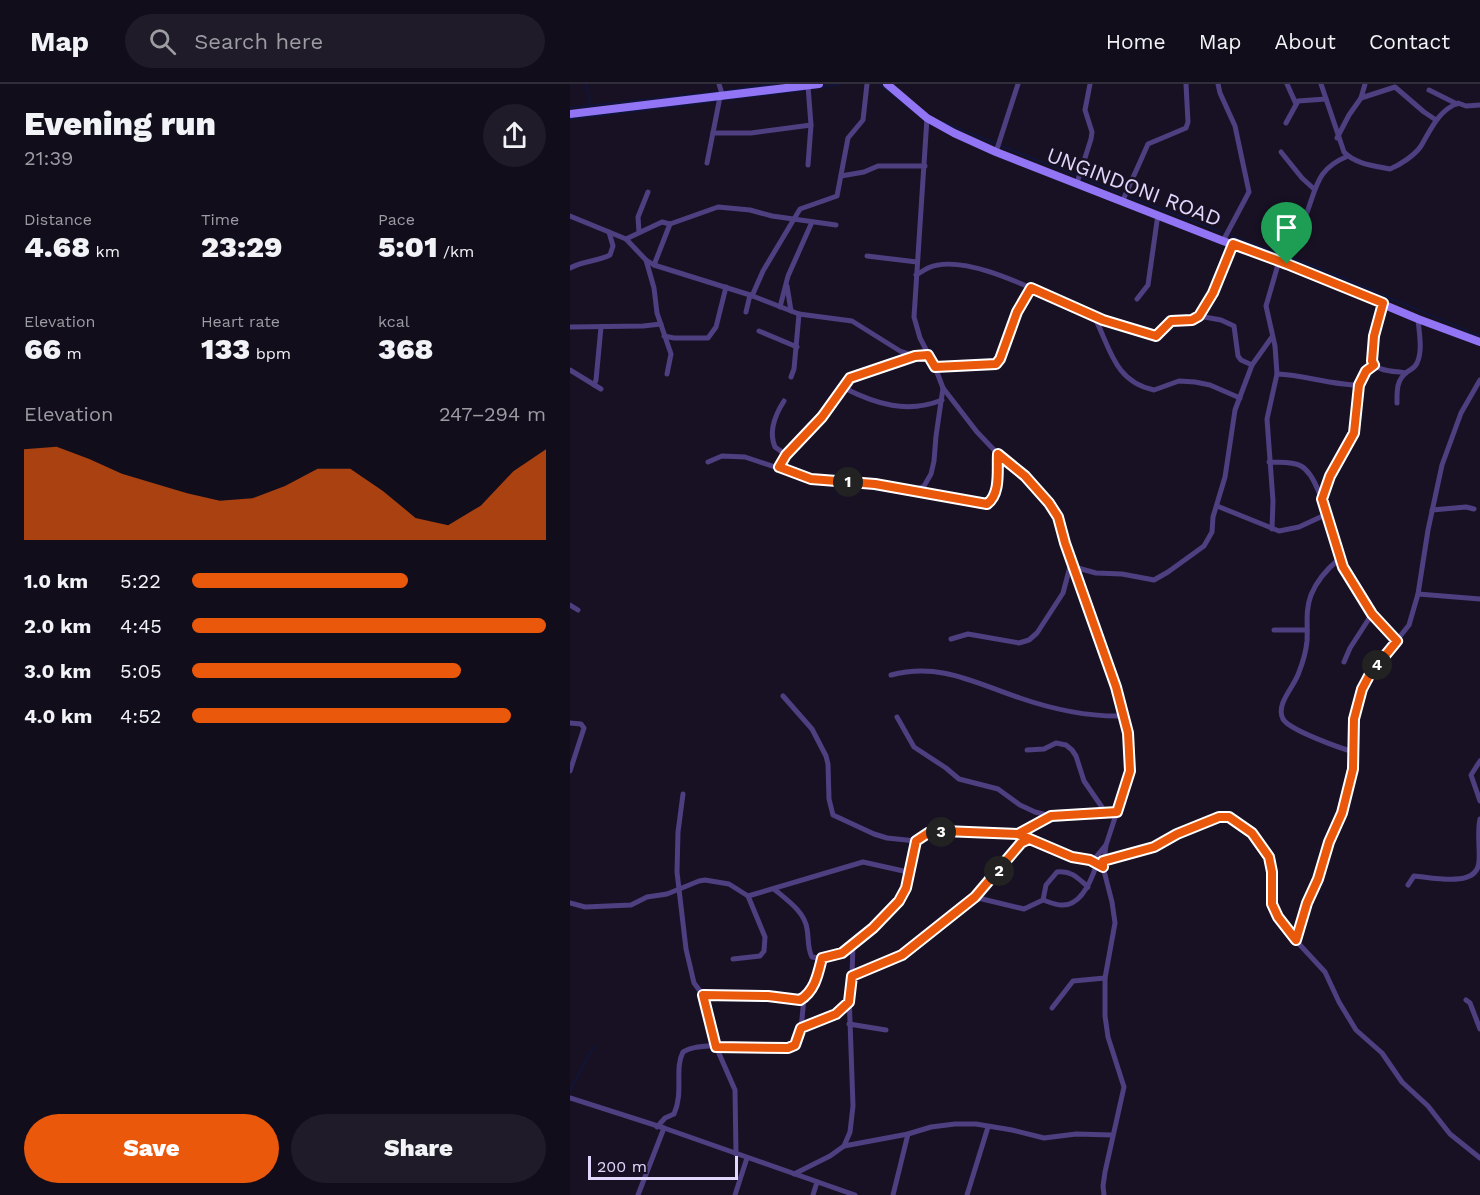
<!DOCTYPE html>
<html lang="en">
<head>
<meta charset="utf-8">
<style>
  :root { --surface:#120d1b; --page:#1f1b28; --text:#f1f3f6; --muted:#9c9ca3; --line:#312d3a; --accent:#ea580c }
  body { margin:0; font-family:"Work Sans",sans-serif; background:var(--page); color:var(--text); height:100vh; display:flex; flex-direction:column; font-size:22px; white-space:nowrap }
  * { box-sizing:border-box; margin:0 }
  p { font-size:20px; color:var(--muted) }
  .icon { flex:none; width:33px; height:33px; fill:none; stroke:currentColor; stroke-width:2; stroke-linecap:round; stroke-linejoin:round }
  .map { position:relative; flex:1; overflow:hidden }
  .drawer { display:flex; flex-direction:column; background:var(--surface); width:570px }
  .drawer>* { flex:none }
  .scale { position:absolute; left:18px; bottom:15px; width:150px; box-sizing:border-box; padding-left:6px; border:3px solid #e2d7fc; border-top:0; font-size:16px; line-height:21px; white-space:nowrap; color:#e2d7fc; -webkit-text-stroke:4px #181124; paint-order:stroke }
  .pin { position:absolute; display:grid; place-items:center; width:51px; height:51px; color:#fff; margin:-62px -26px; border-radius:50% 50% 50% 0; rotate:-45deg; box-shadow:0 0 6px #0007 }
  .pin .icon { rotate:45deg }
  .km { position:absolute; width:30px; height:30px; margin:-15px; border-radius:50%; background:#222; color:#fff; font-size:16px; line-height:30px; text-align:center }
  .round { display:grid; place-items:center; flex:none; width:63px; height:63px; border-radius:32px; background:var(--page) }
  .head { display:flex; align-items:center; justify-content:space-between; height:102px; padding:0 24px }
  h1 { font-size:33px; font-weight:800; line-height:45px }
  .figures { display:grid; grid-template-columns:repeat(3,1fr); gap:9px; height:102px; padding:6px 24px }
  .figures div { display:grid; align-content:center }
  .figures b { font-size:30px; font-weight:800 }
  .figures small { font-size:16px; font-weight:400 }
  .figures p { font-size:16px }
  .chart { height:168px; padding:12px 24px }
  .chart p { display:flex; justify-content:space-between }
  .chart svg { width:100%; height:108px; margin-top:6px; fill:var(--accent); opacity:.7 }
  .button { display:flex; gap:12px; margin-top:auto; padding:12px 24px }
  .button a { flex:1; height:69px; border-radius:36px; background:var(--accent); color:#fff; font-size:24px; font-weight:800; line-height:69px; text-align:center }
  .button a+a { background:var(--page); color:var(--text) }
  ul { padding:0 24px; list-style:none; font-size:20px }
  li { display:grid; grid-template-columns:96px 72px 1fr; align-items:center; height:45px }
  li i { height:15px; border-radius:8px; background:var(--accent) }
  header { display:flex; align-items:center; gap:36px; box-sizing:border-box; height:84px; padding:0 30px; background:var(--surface); border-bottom:2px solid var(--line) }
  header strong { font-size:28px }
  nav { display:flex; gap:33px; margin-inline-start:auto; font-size:21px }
  .search { width:420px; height:54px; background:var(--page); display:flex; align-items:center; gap:15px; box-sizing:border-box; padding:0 21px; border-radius:33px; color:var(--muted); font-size:22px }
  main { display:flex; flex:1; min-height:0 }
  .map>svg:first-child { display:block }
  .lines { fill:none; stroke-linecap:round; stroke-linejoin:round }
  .stream { stroke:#0e1640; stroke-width:1.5 }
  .street { stroke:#4e3f80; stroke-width:5 }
  .secondary { stroke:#9275f5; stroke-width:8 }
  .route-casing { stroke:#fff; stroke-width:12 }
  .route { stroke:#ea580c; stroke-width:8 }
  .labels { text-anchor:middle; stroke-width:5; stroke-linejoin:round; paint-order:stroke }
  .street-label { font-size:21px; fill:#e2d7fc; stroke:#181124 }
</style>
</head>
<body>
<header>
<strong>Map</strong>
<div class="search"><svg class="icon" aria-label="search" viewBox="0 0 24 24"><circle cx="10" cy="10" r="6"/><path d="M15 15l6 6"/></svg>Search here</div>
<nav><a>Home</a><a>Map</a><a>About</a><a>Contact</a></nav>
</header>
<main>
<section class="drawer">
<div class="head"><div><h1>Evening run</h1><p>21:39</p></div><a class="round"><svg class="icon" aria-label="share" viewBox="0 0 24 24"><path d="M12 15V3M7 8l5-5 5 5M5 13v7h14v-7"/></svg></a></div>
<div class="figures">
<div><p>Distance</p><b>4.68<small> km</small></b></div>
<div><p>Time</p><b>23:29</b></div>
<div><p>Pace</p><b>5:01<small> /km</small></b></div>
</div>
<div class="figures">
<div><p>Elevation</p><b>66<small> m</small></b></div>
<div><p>Heart rate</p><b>133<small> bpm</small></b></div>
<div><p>kcal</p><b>368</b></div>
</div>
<div class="chart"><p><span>Elevation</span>247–294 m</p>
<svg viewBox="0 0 160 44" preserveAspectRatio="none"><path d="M0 44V7L10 6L20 11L30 17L40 21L50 25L60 28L70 27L80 22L90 15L100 15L110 24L120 35L130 38L140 30L150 16L160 7V44z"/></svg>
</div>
<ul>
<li><b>1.0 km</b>5:22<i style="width:61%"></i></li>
<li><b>2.0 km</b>4:45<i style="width:100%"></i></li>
<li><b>3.0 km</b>5:05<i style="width:76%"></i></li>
<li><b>4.0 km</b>4:52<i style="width:90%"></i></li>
</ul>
<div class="button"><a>Save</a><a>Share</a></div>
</section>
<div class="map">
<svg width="910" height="1111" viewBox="0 0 910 1111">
  <rect width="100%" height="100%" fill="#181124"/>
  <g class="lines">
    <g class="stream">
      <path d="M16,0L20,21"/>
      <path d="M309,0L337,22"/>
      <path d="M242,5L270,0"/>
      <path d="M153,7L206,0"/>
      <path d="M152,16L237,6"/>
      <path d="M0,24L148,8"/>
      <path d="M0,35L148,17"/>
      <path d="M370,37L427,60"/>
      <path d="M431,62L508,92"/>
      <path d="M512,94L552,110"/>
      <path d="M557,112L718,173"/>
      <path d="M722,174C786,198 847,226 910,252"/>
      <path d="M0,1006L24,962"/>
    </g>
    <g class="street">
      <path d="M149,0L153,13"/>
      <path d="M648,0L650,9L665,42L679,108L653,157"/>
      <path d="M717,0L726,20"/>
      <path d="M751,0L774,68C785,80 805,82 820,85C830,81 845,71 851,62C861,45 868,27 888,19L896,22L910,21"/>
      <path d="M859,6L887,20"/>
      <path d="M791,14L825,3L854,28L866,36"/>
      <path d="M357,34L344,233L350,254L365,283L373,304L407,348L428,370L455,392L479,419L488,433L495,459L546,603L558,649L560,688L536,761L533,783L542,818L545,839L535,894V932L538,953L554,1003L535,1088L533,1102L534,1111"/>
      <path d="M716,39L728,17L756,15"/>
      <path d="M143,49H181L241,41"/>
      <path d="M767,54L779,31L791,14L795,0"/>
      <path d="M426,68L448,0"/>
      <path d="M711,68L732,94L744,105"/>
      <path d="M137,79L150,13"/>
      <path d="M238,81L241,41L238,2"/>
      <path d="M271,92L294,88L308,82H355"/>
      <path d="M507,99L521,55L522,48L515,26L520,0"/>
      <path d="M553,116L578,60L616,44L618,38L616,0"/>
      <path d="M0,132L56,155L76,176L84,181L180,211L229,230L282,237L330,267L345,272L358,271"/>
      <path d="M69,148L68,133L78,108"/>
      <path d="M56,155L92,138L100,140"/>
      <path d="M297,172L347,178"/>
      <path d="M76,176L84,204L87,229L101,270L97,290"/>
      <path d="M717,180C723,163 730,147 736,131C747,103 746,85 778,72"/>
      <path d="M84,181L100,140L148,123L180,126L202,132L266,141"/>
      <path d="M0,184C15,176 26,178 40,171L43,162L39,148"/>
      <path d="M346,191C350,189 354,186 358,184C408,161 528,246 586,252L601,237L622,236L629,232L643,209L663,160"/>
      <path d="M217,202L221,227"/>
      <path d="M182,212L193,187L230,125L267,112L278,54L293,36L297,0"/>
      <path d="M567,215L578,201L588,130"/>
      <path d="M813,219C810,231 797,270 804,280C809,288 827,287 836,289"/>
      <path d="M210,223L218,192L242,138"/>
      <path d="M176,228L180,211"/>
      <path d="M524,232C540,263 544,298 584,306L609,297L625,298L640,301L670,314"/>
      <path d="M629,232L651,236L664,242L668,272L671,276L682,281"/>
      <path d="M0,243L73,242L91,240"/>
      <path d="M189,247L227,263"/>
      <path d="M94,252L104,254H138L146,243L156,203"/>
      <path d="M365,283L426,280L430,275L447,228L461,204"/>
      <path d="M0,286L31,305"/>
      <path d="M707,290C735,291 761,301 789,301L796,287L804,281"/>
      <path d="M221,293L224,285L229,230"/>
      <path d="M24,301L26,296L31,243"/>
      <path d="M274,304C306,320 337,330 372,316"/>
      <path d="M214,317C205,331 198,347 205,363L216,371"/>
      <path d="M827,319C827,308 826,296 837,288C841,285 845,284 847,279C853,267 849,248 848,235"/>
      <path d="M138,378L152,372L175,373L241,395L305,401L417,420C431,411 427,385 428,370"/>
      <path d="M699,378C708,379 722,377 731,382C753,394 761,460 773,482C786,510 805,535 827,557"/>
      <path d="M209,383L216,371L252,333L280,294L345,272"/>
      <path d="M344,407L354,402L361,390L364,377L366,352L373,304"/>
      <path d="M752,415L761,392L784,349L789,301"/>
      <path d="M647,422L709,447L729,443L757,430"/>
      <path d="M862,426L896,423L904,425"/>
      <path d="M702,445L703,417L697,335L707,290L705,262L696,222L709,177"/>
      <path d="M769,475C757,485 747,496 741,511C735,527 738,540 737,557C736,567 733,578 729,588C725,602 705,620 713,635C719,646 770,664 784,668"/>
      <path d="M504,483L526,489L552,490L584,496L598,488L634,462L642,448L643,433L655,393L665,326L682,281L702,253"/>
      <path d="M848,510L910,515"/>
      <path d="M0,521L8,526"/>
      <path d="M704,546H737"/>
      <path d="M381,555L398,550L449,559L459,556L467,549L493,509L501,479"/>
      <path d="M774,578L780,564L802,530"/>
      <path d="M321,591C370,578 405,599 450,614C482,625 519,633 554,632"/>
      <path d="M213,612L242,645L256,672L258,680L259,715L263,731L304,750L317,754L346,757"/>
      <path d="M327,633L344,663L376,684L389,695L428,705L450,721L465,728L481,732L547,728"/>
      <path d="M0,639L11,640L14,644L0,687"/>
      <path d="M457,666L474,665L486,659L496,661L502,666L506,672L514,697L536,729"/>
      <path d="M910,677L901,691L910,717"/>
      <path d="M113,710L108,748L107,788L116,865L124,899L133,911L144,958L165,1006L166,1070"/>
      <path d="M449,750L481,732"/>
      <path d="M520,776L526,773L535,762"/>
      <path d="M533,777L584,763L607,750L653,731L665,736L671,743L683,749L692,760L702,780V820L708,833L718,848L755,888L769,918L786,946L812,969L832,998L858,1022L880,1050L910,1074"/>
      <path d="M838,801L844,792C861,793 908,805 909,777C910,763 907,749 910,735"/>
      <path d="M204,805C217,816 235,828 237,845C239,854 237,864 242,873C251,875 260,874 269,870C287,862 327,824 334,806C341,791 341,772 346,757C349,754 353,751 358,750C378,744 441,747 459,755"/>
      <path d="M178,812L293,778L338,788"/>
      <path d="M404,813L454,825L473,816C479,818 485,821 492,821C512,822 522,795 527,779"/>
      <path d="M473,816L476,801L487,788C501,786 508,794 518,803"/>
      <path d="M0,819L15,823L61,821L77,813L97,810L129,797L135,796L159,800L178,812L195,853L194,867L190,872L163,875"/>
      <path d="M726,856L737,819L748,795L759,758L772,729L783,685L784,635L792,605L800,590L839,541L848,510L858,446L872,381L891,329L910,296"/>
      <path d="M282,892L331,871L404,813L454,757L459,755L502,773L520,776L533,783"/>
      <path d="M133,911L198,912L230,916L239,909L252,874"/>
      <path d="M896,916L900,919L910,945"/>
      <path d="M482,924L503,897L535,894"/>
      <path d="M279,940L316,946"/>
      <path d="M231,943L266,930L279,918"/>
      <path d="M0,1014L94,1044L285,1111"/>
      <path d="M87,1043L95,1034L104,1030C114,1008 104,985 113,968C131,955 196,966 221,963L225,961L231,946L234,913"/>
      <path d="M274,1062L338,1050L361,1043L385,1040H406L442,1046L474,1054L506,1050L542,1051"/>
      <path d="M224,1090L260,1072L274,1062L280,1048L283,1022L279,909L282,892L283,860"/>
      <path d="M68,1111L94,1044"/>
      <path d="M165,1111L177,1074"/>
      <path d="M243,1111L247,1098"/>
      <path d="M323,1111L338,1050"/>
      <path d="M397,1111L418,1043"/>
    </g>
    <g class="secondary">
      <path d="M317,0L357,34L384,49L426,68L653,157L717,180L848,235L910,258"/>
      <path d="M0,30L249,0"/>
    </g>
  </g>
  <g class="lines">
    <g class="route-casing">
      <path id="route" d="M717,180L663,160L643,209L629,232L622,236L601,237L586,252L533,236L461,204L447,228L430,275L426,280L365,283L358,271L345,272L280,294L252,333L216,371L209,383L241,395L305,400L417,420C431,410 427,386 428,370L455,392L479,419L488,433L495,459L546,603L558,649L560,687L547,728L481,732L448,750L459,755L451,759L405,813L332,871L282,892L279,918L266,930L231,944L225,961L218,964L146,963L133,911L198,912L230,916C245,907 248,890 252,874L272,869L303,844L329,817L336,804L346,757L358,749L374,747L448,750L502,773L520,776L533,783V777L584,763L607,750L649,733H659L682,749L699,773L702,788V820L708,833L726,856L737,819L748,795L759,758L772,729L783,685L784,635L792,605L800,590L827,557L802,530L773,483L752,415L760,392L784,349L789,301L796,287L804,281L802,277L804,252L813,219L717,180"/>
    </g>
    <use href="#route" class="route"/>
  </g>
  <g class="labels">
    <g class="street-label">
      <text transform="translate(564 103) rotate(21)" y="7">UNGINDONI ROAD</text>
    </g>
  </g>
</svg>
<div class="scale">200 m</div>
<div class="pin" style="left:717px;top:180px;background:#1e9e55"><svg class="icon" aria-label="arrive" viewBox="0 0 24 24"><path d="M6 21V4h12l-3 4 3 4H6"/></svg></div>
<b class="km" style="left:278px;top:398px">1</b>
<b class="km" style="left:429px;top:787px">2</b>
<b class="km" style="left:371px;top:748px">3</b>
<b class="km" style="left:807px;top:581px">4</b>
</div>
</main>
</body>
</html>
